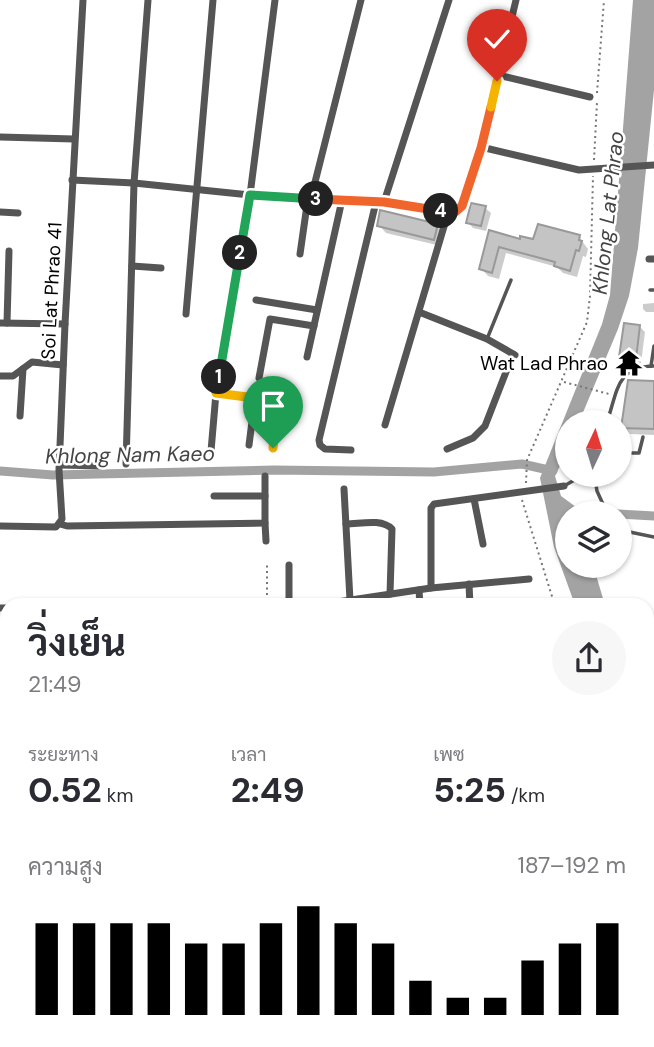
<!DOCTYPE html>
<html lang="th">
<head>
<meta charset="utf-8">
<style>
  :root { --surface:#fff; --page:#f7f7f7; --text:#2b2b33; --muted:#7c7c81; --accent:#000 }
  body { margin:0; font-family:"DM Sans",Sarabun,sans-serif; background:var(--page); color:var(--text); height:100vh; display:flex; flex-direction:column; font-size:26px; white-space:nowrap }
  * { box-sizing:border-box; margin:0 }
  p { font-size:23px; color:var(--muted) }
  .icon { flex:none; width:38px; height:38px; fill:none; stroke:currentColor; stroke-width:2; stroke-linecap:round; stroke-linejoin:round }
  .map { position:relative; flex:1; overflow:hidden }
  .side { position:absolute; left:0px; top:598px; width:654px; height:450px; display:flex; flex-direction:column; background:var(--surface); border-radius:21px 21px 0 0; box-shadow:0 2px 5px #0004 }
  .side>* { flex:none }
  .needle { width:46px; rotate:4deg }
  .tools { position:absolute; left:555px; top:410px; display:grid; gap:14px }
  .tools a { display:grid; place-items:center; width:77px; height:77px; border-radius:50%; background:var(--surface); box-shadow:0 2px 5px #0004; font-size:35px }
  .pin { position:absolute; display:grid; place-items:center; width:60px; height:60px; color:#fff; margin:-72px -30px; border-radius:50% 50% 50% 0; rotate:-45deg; box-shadow:0 0 7px #0007 }
  .pin .icon { rotate:45deg }
  .km { position:absolute; width:35px; height:35px; margin:-18px; border-radius:50%; background:#222; color:#fff; font-size:19px; line-height:35px; text-align:center }
  .round { display:grid; place-items:center; flex:none; width:74px; height:74px; border-radius:37px; background:var(--page) }
  .overview { display:flex; align-items:center; justify-content:space-between; height:119px; padding:0 28px }
  h1 { font-size:38px; font-weight:700; line-height:52px }
  .metrics { display:grid; grid-template-columns:repeat(3,1fr); gap:10px; height:119px; padding:7px 28px }
  .metrics div { display:grid; align-content:center }
  .metrics b { font-size:35px; font-weight:700 }
  .metrics small { font-size:19px; font-weight:400 }
  .metrics p { font-size:19px }
  .chart { height:196px; padding:14px 28px }
  .chart p { display:flex; justify-content:space-between }
  .chart svg { width:100%; height:126px; margin-top:7px; stroke:var(--accent); stroke-width:6 }
  .map>svg:first-child { display:block }
  .water { fill:#a3a3a3 }
  .shadow { fill:#0003 }
  .lines { fill:none; stroke-linecap:round; stroke-linejoin:round }
  .canal { stroke:#a3a3a3; stroke-width:9 }
  .building { fill:#c4c4c4; stroke:#999; stroke-width:2 }
  .primary-casing { stroke:#dbdbdb; stroke-width:12 }
  .path { stroke:#777; stroke-width:2; stroke-dasharray:2 3.5; stroke-linecap:butt }
  .lane { stroke:#555; stroke-width:3.5 }
  .street { stroke:#555; stroke-width:7 }
  .primary { stroke:#000; stroke-width:10 }
  .rail { stroke:#000; stroke-width:2.5; stroke-dasharray:10 3.5 2 3.5; stroke-linecap:butt }
  .split-1-casing { stroke:#fff; stroke-width:14 }
  .split-2-casing { stroke:#fff; stroke-width:14 }
  .split-3-casing { stroke:#fff; stroke-width:14 }
  .split-4-casing { stroke:#fff; stroke-width:14 }
  .split-5-casing { stroke:#fff; stroke-width:14 }
  .split-6-casing { stroke:#fff; stroke-width:14 }
  .split-1 { stroke:#f5b400; stroke-width:9 }
  .split-2 { stroke:#22a559; stroke-width:9 }
  .split-3 { stroke:#22a559; stroke-width:9 }
  .split-4 { stroke:#f0652b; stroke-width:9 }
  .split-5 { stroke:#f0652b; stroke-width:9 }
  .split-6 { stroke:#f5b400; stroke-width:9 }
  .labels { text-anchor:middle; stroke-width:5; stroke-linejoin:round; paint-order:stroke }
  .street-label { font-size:19px; fill:#000; stroke:#fff }
  .poi-label { font-size:19px; fill:#000; stroke:#fff; text-anchor:end }
  .water-label { font-size:21px; font-style:italic; fill:#444; stroke:#fff }
</style>
</head>
<body>
<div class="map">
<svg width="654" height="1047" viewBox="0 0 654 1047">
  <rect width="100%" height="100%" fill="#fff"/>
  <g class="water">
    <path d="M633,0H654V90L638,248L629,296L618,329L579,422H567V452L555,476L561,496L576,507L577,513H567V565H593L605,605H575L554,547L540,478L602,324L610,295Z"/>
    <path d="M286,1041H379L341,1047H271Z"/>
  </g>
  <g class="shadow">
    <path d="M485,208L491,213L486,231L473,228L468,222Z"/>
    <path d="M379,225L437,226L445,233L441,246L386,233Z"/>
    <path d="M490,232L521,241L579,237L588,249L586,257L583,256L577,277L563,273L557,267L506,253L499,279L488,276L481,268Z"/>
    <path d="M654,303V312H646L643,309V304Z"/>
    <path d="M640,327L645,332L641,363L626,362L621,356Z"/>
    <path d="M654,383V435L630,434L623,427Z"/>
  </g>
  <g class="lines">
    <g class="canal">
      <path d="M0,471L53,475L274,470L434,472L522,464L553,471"/>
      <path d="M565,511L654,516"/>
    </g>
  </g>
  <g class="building">
    <path d="M471,203L486,206L481,226L466,223Z"/>
    <path d="M380,210L438,224L434,240L377,226Z"/>
    <path d="M538,224L580,235L579,240L582,241L579,251L576,250L570,271L554,266L555,262L499,247L492,273L479,269L489,230L520,239V236L533,239Z"/>
    <path d="M624,323L640,325L636,359L619,357Z"/>
    <path d="M628,380L654,381V429L621,428Z"/>
  </g>
  <g class="lines">
    <g class="primary-casing">
      <g id="primary">
        <path d="M0,841L7,845"/>
        <path d="M0,863L7,868"/>
        <path d="M265,1041L274,1047"/>
        <path d="M299,1041L307,1047"/>
      </g>
    </g>
    <g class="path">
      <path d="M597,93L604,0"/>
      <path d="M594,160L597,102"/>
      <path d="M564,382L609,394"/>
      <path d="M526,483L527,460L587,322L590,296L593,176"/>
      <path d="M522,500L555,606"/>
      <path d="M267,606V565"/>
      <path d="M578,1047V1041"/>
    </g>
    <g class="lane">
      <path d="M650,290H654"/>
      <path d="M487,339L511,280"/>
      <path d="M651,366L654,346"/>
      <path d="M607,422C618,390 616,367 654,366"/>
      <path d="M620,453H639L643,437"/>
      <path d="M594,474L597,491L607,513"/>
      <path d="M564,486L585,474"/>
      <path d="M620,530L654,537"/>
      <path d="M0,667H7"/>
    </g>
    <g class="street">
      <path d="M498,75L590,97"/>
      <path d="M0,137L74,139"/>
      <path d="M481,147L579,170L654,165"/>
      <path d="M72,180L134,183L250,195L384,202L448,213L462,206L481,147L516,0"/>
      <path d="M311,198L361,0"/>
      <path d="M384,202L449,0"/>
      <path d="M0,212L18,213"/>
      <path d="M300,254L308,198"/>
      <path d="M649,259H654"/>
      <path d="M132,266L161,268"/>
      <path d="M256,300L317,310"/>
      <path d="M419,312L487,339L515,355"/>
      <path d="M186,314L213,0"/>
      <path d="M0,323L65,324"/>
      <path d="M7,323L9,251"/>
      <path d="M307,357L342,200"/>
      <path d="M0,376H13L32,362L63,365"/>
      <path d="M259,378L270,319L314,326"/>
      <path d="M216,393L278,401L273,448"/>
      <path d="M20,416L23,369"/>
      <path d="M385,425L448,213"/>
      <path d="M249,445L255,398"/>
      <path d="M447,449L473,438L485,426L513,354"/>
      <path d="M351,450L325,449L320,445L319,440L376,202"/>
      <path d="M211,451L216,393L250,195L275,0"/>
      <path d="M126,464L134,183L148,0"/>
      <path d="M60,465L101,466"/>
      <path d="M344,489L350,600"/>
      <path d="M214,496H265"/>
      <path d="M474,499L483,544"/>
      <path d="M265,523L266,541"/>
      <path d="M60,524L67,526L265,523V476"/>
      <path d="M346,524C360,524 381,518 392,529L390,594"/>
      <path d="M0,526L56,527L62,519L59,470L65,324L83,0"/>
      <path d="M289,565V606"/>
      <path d="M469,584L470,606"/>
      <path d="M431,588V508L434,504L564,486"/>
      <path d="M419,590L420,606"/>
      <path d="M311,606L431,588L529,579"/>
      <path d="M0,608H7"/>
      <path d="M654,660V661"/>
      <path d="M651,732L654,733"/>
      <path d="M648,795L654,797"/>
      <path d="M649,842L654,844"/>
      <path d="M648,897L654,898"/>
      <path d="M0,950H7"/>
      <path d="M648,956L654,957"/>
      <path d="M478,1047V1041"/>
      <path d="M543,1047V1041"/>
    </g>
    <use href="#primary" class="primary"/>
    <g class="rail">
      <path d="M0,848L7,853"/>
      <path d="M288,1041L296,1047"/>
    </g>
  </g>
  <g class="lines">
    <g class="split-1-casing">
      <path id="split-1" d="M219,377L216,393L278,401L273,448"/>
    </g>
    <g class="split-2-casing">
      <path id="split-2" d="M219,377L240,253"/>
    </g>
    <g class="split-3-casing">
      <path id="split-3" d="M240,253L250,195L316,199"/>
    </g>
    <g class="split-4-casing">
      <path id="split-4" d="M316,199L384,202L441,211"/>
    </g>
    <g class="split-5-casing">
      <path id="split-5" d="M441,211L455,212L462,206L481,148L491,107"/>
    </g>
    <g class="split-6-casing">
      <path id="split-6" d="M491,107L497,81"/>
    </g>
    <use href="#split-1" class="split-1"/>
    <use href="#split-2" class="split-2"/>
    <use href="#split-3" class="split-3"/>
    <use href="#split-4" class="split-4"/>
    <use href="#split-5" class="split-5"/>
    <use href="#split-6" class="split-6"/>
  </g>
  <defs>
    <g id="temple-bare" transform="scale(2.1)"><path d="M0-6L5-2H3V0L6.5 2.5H4V6H1.5V3h-3V6H-4V2.5H-6.5L-3 0V-2H-5Z" fill="#000" stroke="#fff" stroke-width="2.5" paint-order="stroke"/></g>
  </defs>
  <g fill-rule="evenodd">
    <use href="#temple-bare" x="629" y="363"/>
  </g>
  <g class="labels">
    <g class="street-label">
      <text transform="translate(51 291) rotate(-87)" y="7">Soi Lat Phrao 41</text>
    </g>
    <g class="poi-label">
      <text x="608" y="370">Wat Lad Phrao</text>
    </g>
    <g class="water-label">
      <text transform="translate(608 213) rotate(-84)" y="7">Khlong Lat Phrao</text>
      <text transform="translate(130 455) rotate(-1)" y="7">Khlong Nam Kaeo</text>
    </g>
  </g>
</svg>
<div class="tools">
<a><svg class="needle" viewBox="-14 -14 28 28"><path d="M0-13l5 13h-10z" fill="#e53935"/><path d="M0 13l5-13h-10z" fill="#7c7c81"/></svg></a>
<a><svg class="icon" aria-label="layers" viewBox="0 0 24 24"><path d="M12 4l9 5-9 5-9-5zM3 14l9 5 9-5"/></svg></a>
</div>
<div class="pin" style="left:273px;top:448px;background:#1e9e55"><svg class="icon" aria-label="arrive" viewBox="0 0 24 24"><path d="M6 21V4h12l-3 4 3 4H6"/></svg></div>
<div class="pin" style="left:497px;top:81px;background:#d93025"><svg class="icon" aria-label="check" viewBox="0 0 24 24"><path d="M5 12l5 5 9-10"/></svg></div>
<b class="km" style="left:219px;top:377px">1</b>
<b class="km" style="left:240px;top:253px">2</b>
<b class="km" style="left:316px;top:199px">3</b>
<b class="km" style="left:441px;top:211px">4</b>
<section class="side">
<div class="overview"><div><h1>วิ่งเย็น</h1><p>21:49</p></div><a class="round"><svg class="icon" aria-label="share" viewBox="0 0 24 24"><path d="M12 15V3M7 8l5-5 5 5M5 13v7h14v-7"/></svg></a></div>
<div class="metrics">
<div><p>ระยะทาง</p><b>0.52<small> km</small></b></div>
<div><p>เวลา</p><b>2:49</b></div>
<div><p>เพซ</p><b>5:25<small> /km</small></b></div>
</div>
<div class="chart"><p><span>ความสูง</span>187–192 m</p>
<svg viewBox="0 0 160 44" preserveAspectRatio="none"><path d="M5 44V12M15 44V12M25 44V12M35 44V12M45 44V19M55 44V19M65 44V12M75 44V6M85 44V12M95 44V19M105 44V32M115 44V38M125 44V38M135 44V25M145 44V19M155 44V12"/></svg>
</div>
</section>
</div>
</body>
</html>
